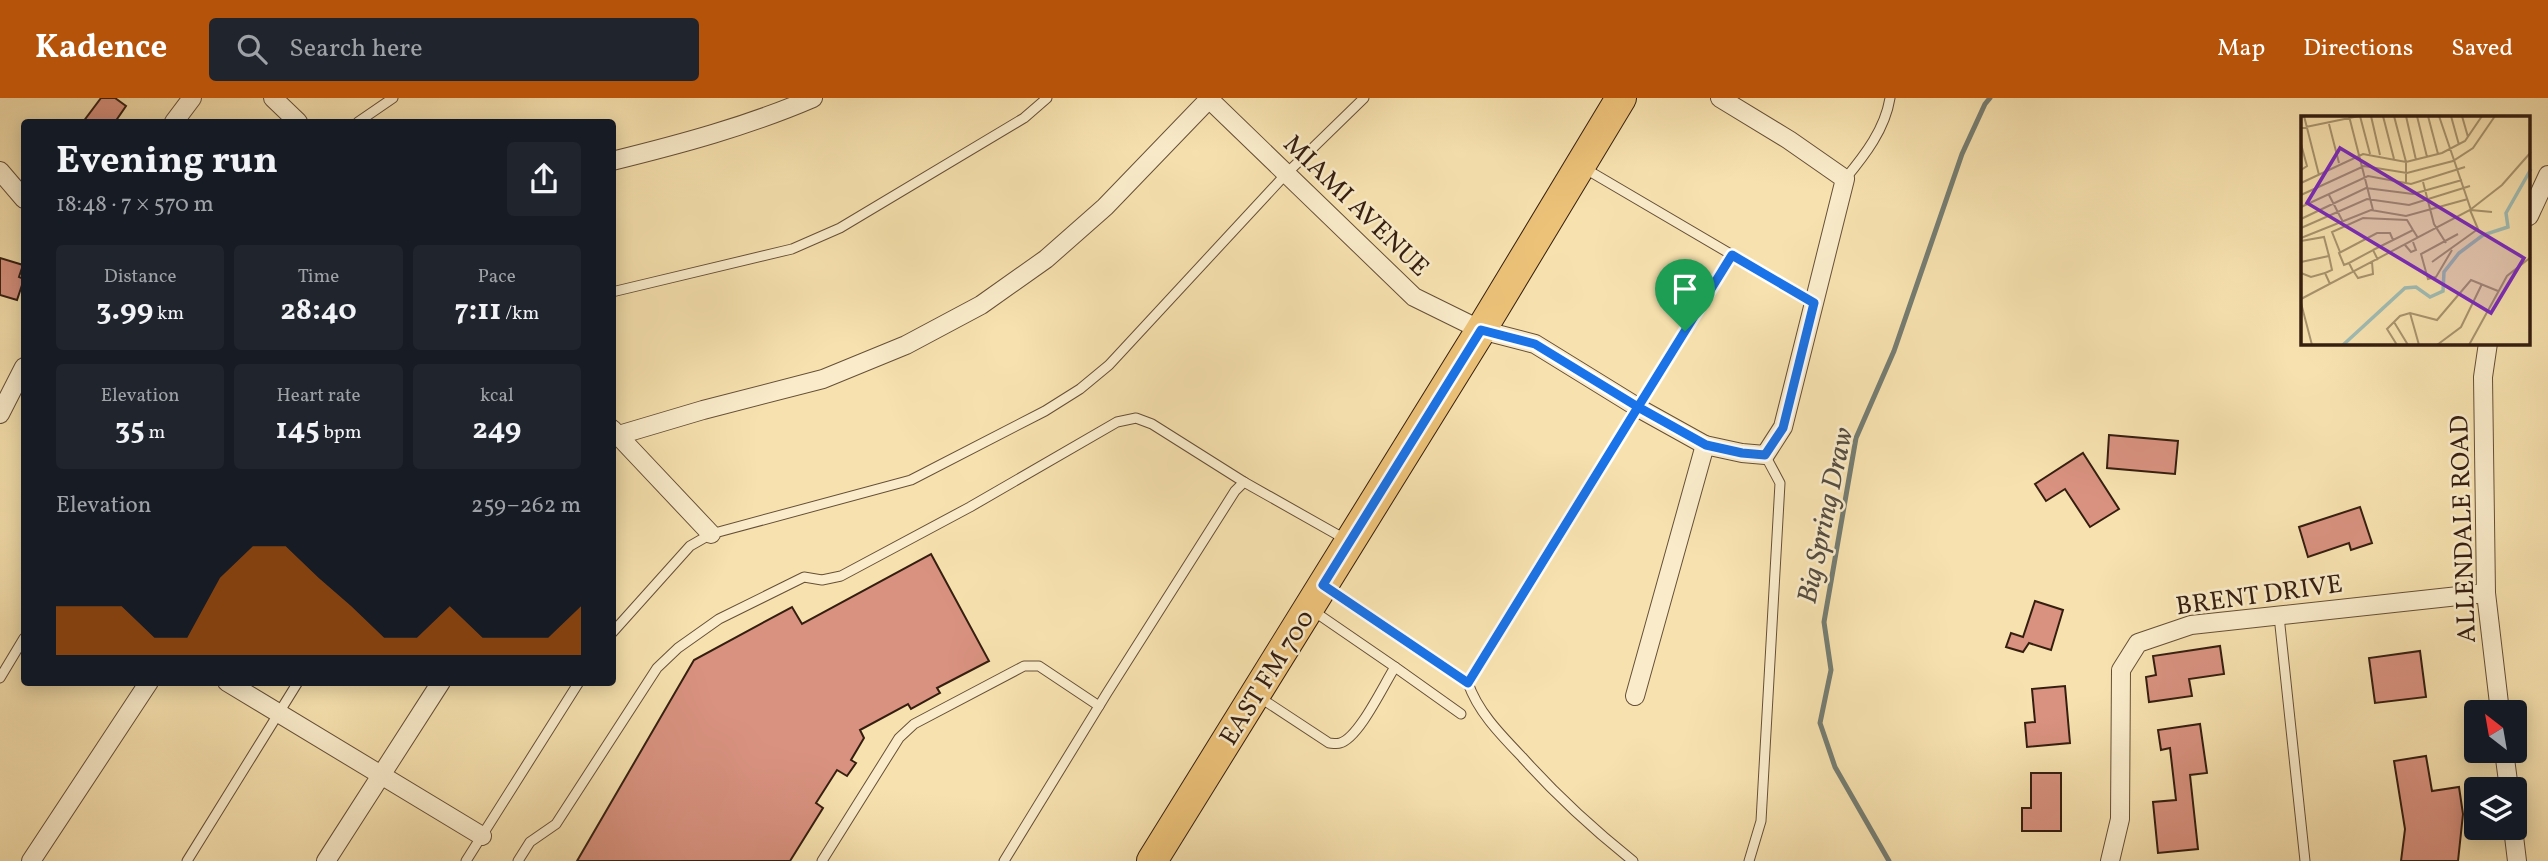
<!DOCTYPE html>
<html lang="en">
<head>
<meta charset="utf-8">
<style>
  :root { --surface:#171b24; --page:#20242c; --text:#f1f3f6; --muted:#9ea1a6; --accent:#b45309 }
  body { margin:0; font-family:Vollkorn,serif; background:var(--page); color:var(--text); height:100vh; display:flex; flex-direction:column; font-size:26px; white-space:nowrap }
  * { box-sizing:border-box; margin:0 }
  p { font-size:23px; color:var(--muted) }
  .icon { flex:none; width:38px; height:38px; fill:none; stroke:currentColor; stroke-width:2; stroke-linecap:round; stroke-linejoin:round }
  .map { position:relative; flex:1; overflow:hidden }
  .sheet { position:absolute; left:21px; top:21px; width:595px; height:567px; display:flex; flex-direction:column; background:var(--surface); border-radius:7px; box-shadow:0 4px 18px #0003 }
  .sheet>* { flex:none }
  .needle { width:46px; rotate:329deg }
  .tools { position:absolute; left:2464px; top:602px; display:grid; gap:14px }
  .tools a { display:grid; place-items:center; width:63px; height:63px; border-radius:7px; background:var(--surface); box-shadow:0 4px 18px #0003; font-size:35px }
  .pin { position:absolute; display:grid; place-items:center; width:60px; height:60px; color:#fff; margin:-72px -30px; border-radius:50% 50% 50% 0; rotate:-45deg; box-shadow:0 0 7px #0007 }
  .pin .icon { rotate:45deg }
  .round { display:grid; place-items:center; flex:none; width:74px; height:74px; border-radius:7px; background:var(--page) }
  .headline { display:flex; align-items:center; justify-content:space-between; height:119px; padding:0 35px }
  h1 { font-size:38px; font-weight:700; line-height:52px }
  .metrics { display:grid; grid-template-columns:repeat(3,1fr); gap:10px; height:119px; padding:7px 35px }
  .metrics div { display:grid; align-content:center; border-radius:7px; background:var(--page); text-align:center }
  .metrics b { font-size:30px; font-weight:700 }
  .metrics small { font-size:19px; font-weight:400 }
  .metrics p { font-size:19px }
  .chart { height:196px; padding:14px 35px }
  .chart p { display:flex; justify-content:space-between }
  .chart svg { width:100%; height:126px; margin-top:7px; fill:var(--accent); opacity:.7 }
  header { display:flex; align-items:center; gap:42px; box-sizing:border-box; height:98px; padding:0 35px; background:var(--accent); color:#fff }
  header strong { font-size:33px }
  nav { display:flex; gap:38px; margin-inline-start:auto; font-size:24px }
  .search { width:490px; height:63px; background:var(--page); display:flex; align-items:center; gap:18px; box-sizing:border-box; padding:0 24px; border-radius:7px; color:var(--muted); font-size:26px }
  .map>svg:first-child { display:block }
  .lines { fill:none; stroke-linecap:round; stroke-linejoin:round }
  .stream { stroke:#757d72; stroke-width:5 }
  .building { fill:#d99280; stroke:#351e10; stroke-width:2 }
  .lane-casing { stroke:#664f38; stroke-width:11 }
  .street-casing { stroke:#664f38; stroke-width:20 }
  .primary-casing { stroke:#351e10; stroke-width:32 }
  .lane { stroke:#faeccb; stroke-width:9 }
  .street { stroke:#faeccb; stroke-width:18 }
  .primary { stroke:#ecc178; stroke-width:30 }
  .route-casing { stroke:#fff; stroke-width:14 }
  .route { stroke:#1a73e8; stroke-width:9 }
  .labels { text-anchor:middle; stroke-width:5; stroke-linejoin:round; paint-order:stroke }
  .street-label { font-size:26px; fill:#351e10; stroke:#faeccb }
  .water-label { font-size:28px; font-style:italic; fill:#554d41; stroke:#faeccb }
  .inset-river { fill:none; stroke:#a0bcb4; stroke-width:3.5 }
  .inset-road { fill:none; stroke:#a9946f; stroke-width:2 }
  .view { fill:#7b2cbf; fill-opacity:0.15; stroke:#7b2cbf; stroke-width:3.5 }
  .inset-edge { fill:none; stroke:#351e10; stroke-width:3.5 }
</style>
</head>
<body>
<header>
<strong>Kadence</strong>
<div class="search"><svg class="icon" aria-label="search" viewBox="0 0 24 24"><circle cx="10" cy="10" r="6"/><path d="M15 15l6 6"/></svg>Search here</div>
<nav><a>Map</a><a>Directions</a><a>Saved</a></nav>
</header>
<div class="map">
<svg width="2548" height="763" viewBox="0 0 2548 763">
  <rect width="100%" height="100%" fill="#f7e2af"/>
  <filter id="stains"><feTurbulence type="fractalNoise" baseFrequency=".00286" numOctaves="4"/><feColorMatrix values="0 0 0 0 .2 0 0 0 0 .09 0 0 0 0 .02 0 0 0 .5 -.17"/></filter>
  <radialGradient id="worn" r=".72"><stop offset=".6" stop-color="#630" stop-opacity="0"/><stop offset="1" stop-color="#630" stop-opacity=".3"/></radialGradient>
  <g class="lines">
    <path class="stream" d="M1889,763L1835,669L1820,625L1831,572L1824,524L1856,340L1894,253L1962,56L1985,6L1990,0"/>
  </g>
  <g class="building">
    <path d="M101,0H115L126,8L115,24H83Z"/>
    <path d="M0,160L23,167L19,179L24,181L17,202L0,197Z"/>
    <path d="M2109,337L2178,343L2175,376L2107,370Z"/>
    <path d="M2083,355L2119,411L2090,429L2065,391L2046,403L2035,386Z"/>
    <path d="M2360,409L2372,445L2351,452L2349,445L2308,459L2299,429Z"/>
    <path d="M931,456L989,563L937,590L940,595L911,611L908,606L860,632L864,640L851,662L856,665L847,678L837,672L816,705L823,710L790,763H577L694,562L792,509L802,526Z"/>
    <path d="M2035,503L2063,512L2051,552L2029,545L2023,554L2006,549L2011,535L2023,539Z"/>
    <path d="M2220,548L2224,576L2189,581L2192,598L2149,604L2146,579L2156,577L2153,558Z"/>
    <path d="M2420,553L2426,599L2375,605L2369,560Z"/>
    <path d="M2065,588L2070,645L2027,649L2025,625L2035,624L2032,591Z"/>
    <path d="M2200,626L2207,675L2190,677L2198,751L2158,755L2153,704L2176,702L2170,650L2161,652L2158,632Z"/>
    <path d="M2426,658L2432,693L2459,689L2463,716L2458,763H2401L2405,731L2394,663Z"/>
    <path d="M2031,675H2061V733H2022V710H2031Z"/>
  </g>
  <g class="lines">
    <g class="lane-casing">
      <g id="lane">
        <path d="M358,24L393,0"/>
        <path d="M1584,70L1814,205"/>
        <path d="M1845,81C1865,57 1885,31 1890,0"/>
        <path d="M612,194L792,151L840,130L1024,20L1047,0"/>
        <path d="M1327,490L1468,585"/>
        <path d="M2279,518L2305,763"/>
        <path d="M612,535L690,448L711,436L911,382L1045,313L1080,291L1109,267L1286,76L1364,0"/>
        <path d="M1395,569L1461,616"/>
        <path d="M0,580L24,540"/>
        <path d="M1259,599L1329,645C1331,645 1337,646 1340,645C1359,640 1384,586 1395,569L1312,512"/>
        <path d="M187,763L298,584"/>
        <path d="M466,763L579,584"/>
        <path d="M518,763L530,744L556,726L657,570L678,550L719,521L804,479L822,482L841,478L970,409L1117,324L1136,320L1152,326L1244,384"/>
        <path d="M822,763L899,640L914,626L1024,568H1039L1099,608"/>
        <path d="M1004,763L1107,595L1235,393L1244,384L1345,441"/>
        <path d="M1633,763C1593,731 1556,697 1522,659C1501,637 1478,614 1468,585L1732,157"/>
        <path d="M1749,763L1761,723L1780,385L1765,357"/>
      </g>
    </g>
    <g class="street-casing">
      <g id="street">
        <path d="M273,0L298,24"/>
        <path d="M1208,0L1414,199L1481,232L1535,246L1642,312L1705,347"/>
        <path d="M174,24L192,0"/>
        <path d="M612,63C681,46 748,28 813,0"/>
        <path d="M0,73L24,101"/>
        <path d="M2529,118L2548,77"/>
        <path d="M2488,245L2483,279L2486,495L2500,614"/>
        <path d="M0,316L24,269"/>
        <path d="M612,331L711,436"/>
        <path d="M612,339L703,312L823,281L906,247L981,207L1046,161L1105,109L1210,0"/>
        <path d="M227,584L482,738"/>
        <path d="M1635,598L1705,347L1742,355L1765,357L1783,329L1845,81L1789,42L1720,0"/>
        <path d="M2504,653L2509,691"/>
        <path d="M2513,730L2517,763"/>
        <path d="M31,763L149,584"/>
        <path d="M326,763L441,584"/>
        <path d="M2110,763L2120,721L2121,572L2138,545L2191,527L2486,495"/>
      </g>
    </g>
    <g class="primary-casing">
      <path id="primary" d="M1152,763L1481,232L1621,0"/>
    </g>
    <use href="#lane" class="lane"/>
    <use href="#street" class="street"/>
    <use href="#primary" class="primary"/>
  </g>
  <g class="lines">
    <g class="route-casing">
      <path id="route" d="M1685,233L1638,309L1535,246L1481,232L1323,487L1468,585L1638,309L1706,347L1742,355L1765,357L1783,330L1814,205L1732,157L1685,233"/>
    </g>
    <use href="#route" class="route"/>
  </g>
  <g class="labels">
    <g class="street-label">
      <text transform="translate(1357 107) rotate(44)" y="9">MIAMI AVENUE</text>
      <text transform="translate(2462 431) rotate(-92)" y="9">ALLENDALE ROAD</text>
      <text transform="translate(2259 496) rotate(-8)" y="9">BRENT DRIVE</text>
      <text transform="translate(1266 579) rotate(-58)" y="9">EAST FM 700</text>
    </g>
    <g class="water-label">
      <text transform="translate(1824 417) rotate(-78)" y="10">Big Spring Draw</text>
    </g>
  </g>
  <g transform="translate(2301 18)">
    <rect width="229" height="229" fill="#f7e2af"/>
    <path class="inset-river" d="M42,229L104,172L115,171L129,181L142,175L143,156L158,137L182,119L207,111L205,97L230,53"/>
    <path class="inset-road" d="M3,0L18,59M48,0L72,94M59,0L69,38M70,0L79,39M82,0L93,43M93,0L105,46V68M105,0L115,44M116,0L126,41M127,0L137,38M138,0L170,94L191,96M150,0L158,29M161,0L167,21M28,8L38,47M0,12L58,0M0,28L6,50L0,54M122,66L133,108L145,127M0,67L62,38L105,46L141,37L164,25L181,0M0,79L63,50L106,57L152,45L172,32L194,0M28,79L42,106M0,91L67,60L110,68L164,51M0,103L65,72L112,78L161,64M0,112L66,83L108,89L169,70M0,122L70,94L105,100L167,83M0,125L23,121L28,140M104,129L110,136L115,134L112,126M72,134L112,114L117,122M151,134L135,161L127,163L120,138L157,118M39,136L31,116L62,102L106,104L112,114M0,146L28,140L31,154L24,157L29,168M131,146L177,113L169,94M48,147L43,149L38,137L76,117H89L92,124M52,155L48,147L72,134L77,144M53,156L57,162L72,158L71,146M0,157L10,161L24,157M0,183L169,94L201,69L230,36M0,187L11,229M109,197L118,229M93,206L107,229M96,229L86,213L99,200L109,197L136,204L170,164L197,175M136,229L160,211L181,168M168,229L206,160L230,141"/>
    <path class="view" d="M39,32L223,142L190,197L6,87Z"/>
    <rect width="229" height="229" class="inset-edge"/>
  </g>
  <rect width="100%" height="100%" filter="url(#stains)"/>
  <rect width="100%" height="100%" fill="url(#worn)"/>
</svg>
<div class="tools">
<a><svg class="needle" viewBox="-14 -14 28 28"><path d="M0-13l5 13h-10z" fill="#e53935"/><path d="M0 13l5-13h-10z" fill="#9ea1a6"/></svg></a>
<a><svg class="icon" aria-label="layers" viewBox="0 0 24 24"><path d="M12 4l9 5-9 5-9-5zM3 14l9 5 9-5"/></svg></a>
</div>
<div class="pin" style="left:1685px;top:233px;background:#1e9e55"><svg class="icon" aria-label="arrive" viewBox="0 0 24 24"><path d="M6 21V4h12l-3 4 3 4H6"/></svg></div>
<section class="sheet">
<div class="headline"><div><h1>Evening run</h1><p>18:48 · 7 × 570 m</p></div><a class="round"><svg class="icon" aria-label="share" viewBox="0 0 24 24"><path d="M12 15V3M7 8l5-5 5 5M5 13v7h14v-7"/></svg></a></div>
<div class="metrics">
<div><p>Distance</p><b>3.99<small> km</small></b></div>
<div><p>Time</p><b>28:40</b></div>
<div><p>Pace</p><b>7:11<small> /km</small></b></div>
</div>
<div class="metrics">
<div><p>Elevation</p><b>35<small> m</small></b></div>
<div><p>Heart rate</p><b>145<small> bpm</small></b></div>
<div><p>kcal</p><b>249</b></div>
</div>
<div class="chart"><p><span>Elevation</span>259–262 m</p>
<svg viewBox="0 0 160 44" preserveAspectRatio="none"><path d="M0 44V27L10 27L20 27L30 38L40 38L50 17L60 6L70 6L80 17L90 27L100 38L110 38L120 27L130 38L140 38L150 38L160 27V44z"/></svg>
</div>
</section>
</div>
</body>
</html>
